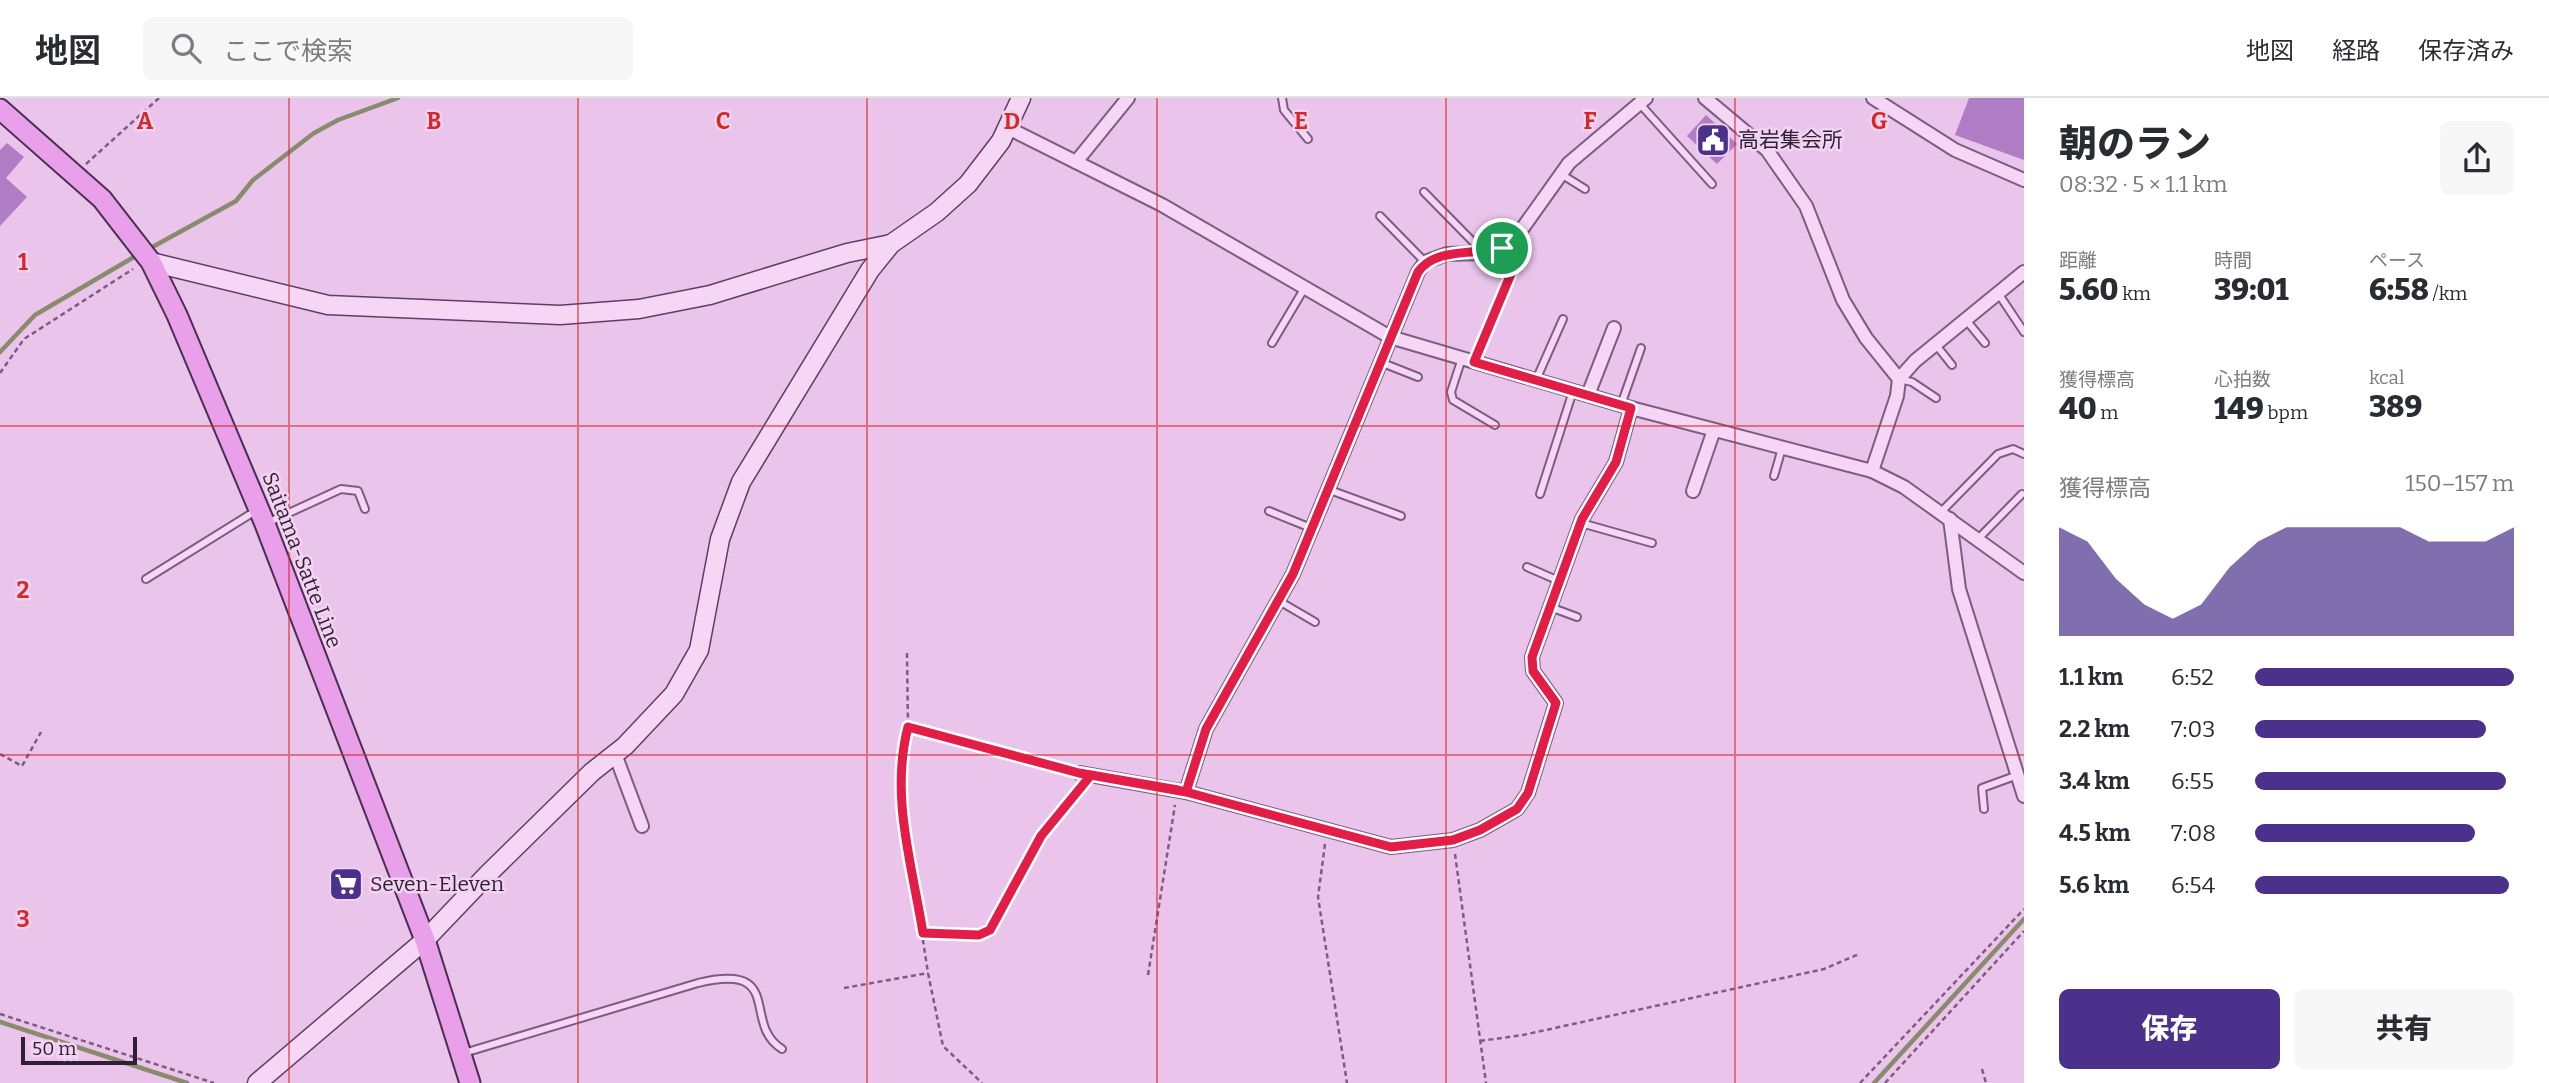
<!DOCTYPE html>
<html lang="ja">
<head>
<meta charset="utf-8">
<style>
  :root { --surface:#fff; --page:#f7f7f7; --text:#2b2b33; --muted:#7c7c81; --line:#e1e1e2; --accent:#4c318c }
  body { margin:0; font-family:Bitter,"Noto Sans JP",serif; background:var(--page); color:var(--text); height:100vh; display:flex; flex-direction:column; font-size:26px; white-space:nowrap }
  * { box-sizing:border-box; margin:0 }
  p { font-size:23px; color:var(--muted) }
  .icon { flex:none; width:38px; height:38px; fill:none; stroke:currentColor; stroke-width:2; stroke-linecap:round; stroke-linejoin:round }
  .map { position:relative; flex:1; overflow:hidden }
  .side { display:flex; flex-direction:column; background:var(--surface); width:525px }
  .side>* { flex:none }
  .scale { position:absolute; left:21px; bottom:18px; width:116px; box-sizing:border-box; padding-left:7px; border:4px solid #2f1f34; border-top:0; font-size:19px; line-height:24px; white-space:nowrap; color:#2f1f34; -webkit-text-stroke:5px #f2d3f2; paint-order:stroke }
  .pin { position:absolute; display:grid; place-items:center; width:60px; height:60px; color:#fff; margin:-30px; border:4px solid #fff; border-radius:50%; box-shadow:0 2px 7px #0007 }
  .round { display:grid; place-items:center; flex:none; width:74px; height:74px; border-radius:10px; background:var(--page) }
  .headline { display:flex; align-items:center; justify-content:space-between; height:119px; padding:0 35px }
  h1 { font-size:38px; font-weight:800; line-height:52px }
  .stats { display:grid; grid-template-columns:repeat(3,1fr); gap:10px; height:119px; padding:7px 35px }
  .stats div { display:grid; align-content:center }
  .stats b { font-size:30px; font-weight:800 }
  .stats small { font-size:19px; font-weight:400 }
  .stats p { font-size:19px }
  .chart { height:196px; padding:14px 35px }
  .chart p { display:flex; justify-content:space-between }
  .chart svg { width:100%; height:126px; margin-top:7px; fill:var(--accent); opacity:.7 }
  .action { display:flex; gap:14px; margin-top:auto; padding:14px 35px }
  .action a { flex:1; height:80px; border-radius:10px; background:var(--accent); color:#fff; font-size:28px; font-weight:800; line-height:80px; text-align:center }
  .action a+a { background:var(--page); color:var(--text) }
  ul { padding:0 35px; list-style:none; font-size:23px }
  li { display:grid; grid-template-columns:112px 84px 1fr; align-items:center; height:52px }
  li i { height:18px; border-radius:9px; background:var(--accent) }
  header { display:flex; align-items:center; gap:42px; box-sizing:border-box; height:98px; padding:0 35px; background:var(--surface); border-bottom:2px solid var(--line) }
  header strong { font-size:33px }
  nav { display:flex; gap:38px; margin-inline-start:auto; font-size:24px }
  .search { width:490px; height:63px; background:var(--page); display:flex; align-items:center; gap:18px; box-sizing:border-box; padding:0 24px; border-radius:10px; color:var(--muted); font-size:26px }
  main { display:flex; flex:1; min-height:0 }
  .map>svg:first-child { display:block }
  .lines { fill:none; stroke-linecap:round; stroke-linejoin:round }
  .stream { stroke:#898b6d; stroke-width:4.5 }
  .building { fill:#b07dc5 }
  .lane-casing { stroke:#7c5c83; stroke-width:10 }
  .street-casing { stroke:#7c5c83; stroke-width:16 }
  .secondary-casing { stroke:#5d3f65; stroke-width:21 }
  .primary-casing { stroke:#493051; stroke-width:23 }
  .path { stroke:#7c5c83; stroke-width:2.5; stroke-dasharray:5 3.5; stroke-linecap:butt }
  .lane { stroke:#f5d6f5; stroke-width:6 }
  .street { stroke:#f5d6f5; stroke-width:12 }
  .secondary { stroke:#f5d6f5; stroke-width:18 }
  .primary { stroke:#e99fea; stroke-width:19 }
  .route-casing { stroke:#fff; stroke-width:14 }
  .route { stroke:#e11d48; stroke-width:9 }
  .grid { fill:none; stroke:#d62828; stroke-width:2; stroke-opacity:0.55 }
  .labels { text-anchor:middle; stroke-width:5; stroke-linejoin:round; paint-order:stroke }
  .poi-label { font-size:21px; fill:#2f1f34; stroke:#f2d3f2; text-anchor:start }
  .street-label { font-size:21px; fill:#2f1f34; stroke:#f2d3f2 }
  .grid-label { font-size:23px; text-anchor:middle; font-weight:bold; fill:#d62828; stroke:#f2d3f2; stroke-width:5; stroke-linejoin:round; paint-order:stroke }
</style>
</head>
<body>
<header>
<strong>地図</strong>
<div class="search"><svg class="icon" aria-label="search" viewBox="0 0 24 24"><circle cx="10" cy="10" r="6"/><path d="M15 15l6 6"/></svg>ここで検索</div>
<nav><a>地図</a><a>経路</a><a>保存済み</a></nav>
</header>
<main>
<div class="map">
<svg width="2024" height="985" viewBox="0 0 2024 985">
  <rect width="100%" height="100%" fill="#eac4ea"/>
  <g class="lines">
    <g class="stream">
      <path d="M147,152L236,103L253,82L314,35L338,22L398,0"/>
      <path d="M0,254L35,217L139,156"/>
      <path d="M0,924L187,985"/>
      <path d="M1874,985L2024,821"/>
    </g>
  </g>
  <g class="building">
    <path d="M1969,0H2024V62L1955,37Z"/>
    <path d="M1706,17L1737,46L1717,66L1687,38Z"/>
    <path d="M7,45L24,59L6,80L27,99L0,128V52Z"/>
  </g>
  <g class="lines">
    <g class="lane-casing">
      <g id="lane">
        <path d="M1282,0L1284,12L1308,41"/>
        <path d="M1640,6L1712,86"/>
        <path d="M1561,76L1585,91"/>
        <path d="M1424,94L1482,153"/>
        <path d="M1380,118L1425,164"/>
        <path d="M1998,195L2024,234"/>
        <path d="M1966,222L1985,245"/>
        <path d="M1272,245L1304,191"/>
        <path d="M1936,247L1952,267"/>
        <path d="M1462,260L1451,294L1453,302L1495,327"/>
        <path d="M1474,263L1513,171L1501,150"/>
        <path d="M1380,264L1418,279"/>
        <path d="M1899,281L1912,284L1936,300"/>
        <path d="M1536,282L1563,221"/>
        <path d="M1621,307L1641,250"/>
        <path d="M1774,378L1782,350"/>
        <path d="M1327,391L1401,418"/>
        <path d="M1540,396L1573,293"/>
        <path d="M1269,413L1311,430"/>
        <path d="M1941,414L1998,356L2013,351L2024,356"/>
        <path d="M267,425L341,391L358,393L365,411"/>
        <path d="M1581,425L1652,445"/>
        <path d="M1978,441L2022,396"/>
        <path d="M1527,469L1559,483"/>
        <path d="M146,481L257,412"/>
        <path d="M1279,503L1315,524"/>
        <path d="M1550,509L1577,519"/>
        <path d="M1984,711L1982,690L2018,677"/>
        <path d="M464,955L698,885C786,864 741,926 782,951"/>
      </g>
    </g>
    <g class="street-casing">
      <g id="street">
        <path d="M1705,0L1767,52L1806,108L1843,202L1866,240L1899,281"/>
        <path d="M1873,0L1955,52L2024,82"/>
        <path d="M1008,30L1162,107L1390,239L1631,310L1872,373L1904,389L2024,475"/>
        <path d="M1076,64L1128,0"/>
        <path d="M1588,297L1614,230"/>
        <path d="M1872,373L1897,298L1899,281L1915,263L2024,174"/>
        <path d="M1693,393L1714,332"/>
        <path d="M1950,421L1959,491L2024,698"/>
        <path d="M615,656L642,728"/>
        <path d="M1079,675L1186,694L1391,749L1453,742L1480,732L1517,711L1528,695L1556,605L1533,573L1532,559L1582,421L1616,364L1631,310"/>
        <path d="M1186,694L1206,631L1293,476L1418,174L1425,164L1447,156L1484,155L1501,150L1517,138L1569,65L1646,0"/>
      </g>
    </g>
    <g class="secondary-casing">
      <g id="secondary">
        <path d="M151,164L328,207L560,217L639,211L710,197L847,155L891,146"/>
        <path d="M257,985L425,842L487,777L592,674L625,648L674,596L699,552L720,441L741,384L870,172L891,146L937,114L968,86L1001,43L1021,0"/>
      </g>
    </g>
    <g class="primary-casing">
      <path id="primary" d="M0,11L102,101L151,164L177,217L265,426L425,842L470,985"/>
    </g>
    <g class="path">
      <path d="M86,66L159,0"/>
      <path d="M0,275L24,241L133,171"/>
      <path d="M907,555L908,629L902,652L900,694L928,875L943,948L982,985"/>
      <path d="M908,629L1067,672"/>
      <path d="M0,656L22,668L41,634"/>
      <path d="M1325,746L1318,799L1347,985"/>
      <path d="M1455,756L1486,985"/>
      <path d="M923,835L979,837L990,832L1041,738L1082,690"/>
      <path d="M1148,877L1175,707"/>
      <path d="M844,890L928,875"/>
      <path d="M0,916L214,985"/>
      <path d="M1480,943L1523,937L1824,871L1859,856"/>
      <path d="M1982,971L1986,985"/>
      <path d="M1860,985L2024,811"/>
      <path d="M1885,985L2024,833"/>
    </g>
    <use href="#lane" class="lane"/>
    <use href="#street" class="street"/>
    <use href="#secondary" class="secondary"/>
    <use href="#primary" class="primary"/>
  </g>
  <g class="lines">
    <g class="route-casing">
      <path id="route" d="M1502,150C1474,157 1436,149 1418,174L1293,476L1206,631L1186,694L1091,677L1079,675L908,629C890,698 912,766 923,835L979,837L990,832L1041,738L1091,677L1178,692L1186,694L1391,749L1453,742L1480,732L1517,711L1528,695L1556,605L1533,573L1532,559L1582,421L1616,364L1631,310L1474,264L1513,171L1502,150"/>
    </g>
    <use href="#route" class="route"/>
  </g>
  <path class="grid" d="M289,0V985M578,0V985M867,0V985M1157,0V985M1446,0V985M1735,0V985M0,328H2024M0,657H2024"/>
  <defs>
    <g id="civic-square" transform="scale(1.75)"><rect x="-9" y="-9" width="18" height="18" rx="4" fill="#4c318c" stroke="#f2d3f2"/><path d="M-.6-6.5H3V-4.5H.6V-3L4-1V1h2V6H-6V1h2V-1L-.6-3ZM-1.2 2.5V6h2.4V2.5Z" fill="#fff"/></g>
    <g id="supermarket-square" transform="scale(1.75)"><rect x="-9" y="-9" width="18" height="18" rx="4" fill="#4c318c" stroke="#f2d3f2"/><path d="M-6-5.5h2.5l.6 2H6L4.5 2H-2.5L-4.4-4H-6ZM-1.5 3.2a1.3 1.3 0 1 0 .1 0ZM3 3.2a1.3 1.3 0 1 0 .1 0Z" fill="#fff"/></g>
  </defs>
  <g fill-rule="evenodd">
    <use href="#civic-square" x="1713" y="42"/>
    <use href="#supermarket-square" x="346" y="786"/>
  </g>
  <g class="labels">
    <g class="poi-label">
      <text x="1738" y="49">高岩集会所</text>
      <text x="370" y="793">Seven-Eleven</text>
    </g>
    <g class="street-label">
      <text transform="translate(302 462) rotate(69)" y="7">Saitama-Satte Line</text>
    </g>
  </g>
  <g class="grid-label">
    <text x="145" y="31">A</text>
    <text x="434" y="31">B</text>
    <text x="723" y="31">C</text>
    <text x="1012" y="31">D</text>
    <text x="1301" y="31">E</text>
    <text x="1590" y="31">F</text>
    <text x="1879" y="31">G</text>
    <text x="23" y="172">1</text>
    <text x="23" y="500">2</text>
    <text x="23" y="829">3</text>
  </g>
</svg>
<div class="scale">50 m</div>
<div class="pin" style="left:1502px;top:150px;background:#1e9e55"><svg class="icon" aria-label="arrive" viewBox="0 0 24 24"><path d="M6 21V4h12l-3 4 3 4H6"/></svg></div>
</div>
<section class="side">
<div class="headline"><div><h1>朝のラン</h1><p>08:32 · 5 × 1.1 km</p></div><a class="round"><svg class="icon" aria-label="share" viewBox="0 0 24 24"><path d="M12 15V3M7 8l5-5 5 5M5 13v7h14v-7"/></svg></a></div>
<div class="stats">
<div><p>距離</p><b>5.60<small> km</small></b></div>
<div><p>時間</p><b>39:01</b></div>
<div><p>ペース</p><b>6:58<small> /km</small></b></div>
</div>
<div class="stats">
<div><p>獲得標高</p><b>40<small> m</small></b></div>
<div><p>心拍数</p><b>149<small> bpm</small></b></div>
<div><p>kcal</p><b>389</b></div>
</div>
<div class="chart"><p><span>獲得標高</span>150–157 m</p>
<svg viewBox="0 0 160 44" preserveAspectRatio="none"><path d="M0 44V6L10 11L20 24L30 33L40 38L50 33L60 20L70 11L80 6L90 6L100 6L110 6L120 6L130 11L140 11L150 11L160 6V44z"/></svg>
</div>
<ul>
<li><b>1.1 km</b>6:52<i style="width:100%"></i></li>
<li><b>2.2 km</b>7:03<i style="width:89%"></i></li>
<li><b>3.4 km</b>6:55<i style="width:97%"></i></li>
<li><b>4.5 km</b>7:08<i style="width:85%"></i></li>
<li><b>5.6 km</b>6:54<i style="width:98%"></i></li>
</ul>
<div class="action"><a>保存</a><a>共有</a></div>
</section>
</main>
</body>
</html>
